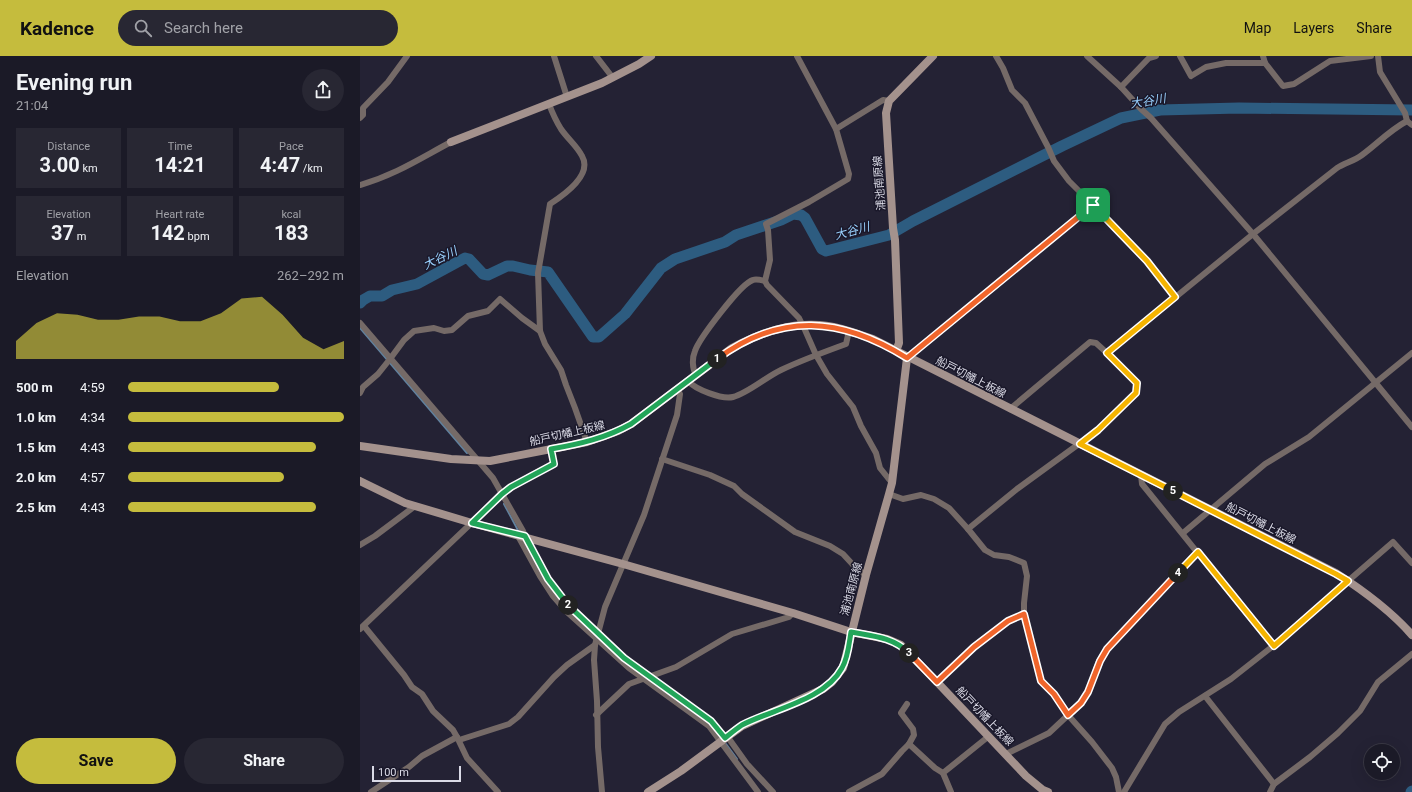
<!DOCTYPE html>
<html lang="en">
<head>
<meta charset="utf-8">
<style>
  :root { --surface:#1b1a27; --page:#282733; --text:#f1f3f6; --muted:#a0a1a7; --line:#393844; --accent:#c5bc3d }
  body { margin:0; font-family:Roboto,"Noto Sans JP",sans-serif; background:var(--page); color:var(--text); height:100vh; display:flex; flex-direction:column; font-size:15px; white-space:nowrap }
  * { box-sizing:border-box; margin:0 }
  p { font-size:13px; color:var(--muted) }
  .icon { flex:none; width:22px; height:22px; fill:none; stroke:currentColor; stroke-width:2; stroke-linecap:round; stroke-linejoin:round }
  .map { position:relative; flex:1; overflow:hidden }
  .details { display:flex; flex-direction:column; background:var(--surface); width:360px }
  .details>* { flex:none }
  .tools { position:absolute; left:1004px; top:688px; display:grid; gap:8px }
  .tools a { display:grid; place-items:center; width:36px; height:36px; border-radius:50%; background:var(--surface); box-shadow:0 4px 16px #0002,0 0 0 1px var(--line); font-size:20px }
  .scale { position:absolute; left:12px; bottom:10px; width:89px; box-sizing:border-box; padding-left:4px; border:2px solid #dadae6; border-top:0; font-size:11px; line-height:14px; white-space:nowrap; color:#dadae6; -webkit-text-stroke:3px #1a182a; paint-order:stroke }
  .pin { position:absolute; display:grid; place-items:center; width:34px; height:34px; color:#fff; margin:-17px; border-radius:8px; box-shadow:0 2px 6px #0006 }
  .km { position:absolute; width:20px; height:20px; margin:-10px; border-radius:50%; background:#222; color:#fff; font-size:11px; line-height:20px; text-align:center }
  .round { display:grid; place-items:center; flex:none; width:42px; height:42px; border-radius:21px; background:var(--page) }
  .headline { display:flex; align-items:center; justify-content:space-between; height:68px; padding:0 16px }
  h1 { font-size:22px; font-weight:700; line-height:30px }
  .metrics { display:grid; grid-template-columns:repeat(3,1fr); gap:6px; height:68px; padding:4px 16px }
  .metrics div { display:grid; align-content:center; border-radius:0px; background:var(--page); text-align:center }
  .metrics b { font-size:20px; font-weight:700 }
  .metrics small { font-size:11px; font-weight:400 }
  .metrics p { font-size:11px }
  .chart { height:112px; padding:8px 16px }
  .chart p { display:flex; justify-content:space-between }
  .chart svg { width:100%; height:72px; margin-top:4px; fill:var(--accent); opacity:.7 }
  .cta { display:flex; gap:8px; margin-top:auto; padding:8px 16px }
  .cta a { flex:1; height:46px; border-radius:24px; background:var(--accent); color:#111; font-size:16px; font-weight:700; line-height:46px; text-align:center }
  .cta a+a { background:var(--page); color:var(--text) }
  ul { padding:0 16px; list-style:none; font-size:13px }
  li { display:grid; grid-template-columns:64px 48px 1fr; align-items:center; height:30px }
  li i { height:10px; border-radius:5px; background:var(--accent) }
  header { display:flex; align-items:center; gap:24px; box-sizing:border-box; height:56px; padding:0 20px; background:var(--accent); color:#111 }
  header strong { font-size:19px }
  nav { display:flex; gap:22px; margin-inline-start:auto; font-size:14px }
  .search { width:280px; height:36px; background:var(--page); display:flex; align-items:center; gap:10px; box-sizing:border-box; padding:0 14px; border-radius:22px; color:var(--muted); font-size:15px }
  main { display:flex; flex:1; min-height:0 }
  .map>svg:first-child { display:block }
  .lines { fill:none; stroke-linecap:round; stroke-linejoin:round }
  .stream { stroke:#61829f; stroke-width:2 }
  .river { stroke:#2d5c80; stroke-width:11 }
  .street { stroke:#756a67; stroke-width:6 }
  .secondary { stroke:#a4928d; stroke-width:8 }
  .split-1-casing { stroke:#fff; stroke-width:8 }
  .split-2-casing { stroke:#fff; stroke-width:8 }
  .split-3-casing { stroke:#fff; stroke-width:8 }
  .split-4-casing { stroke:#fff; stroke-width:8 }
  .split-5-casing { stroke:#fff; stroke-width:8 }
  .split-6-casing { stroke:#fff; stroke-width:8 }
  .split-1 { stroke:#f0652b; stroke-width:5 }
  .split-2 { stroke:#22a559; stroke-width:5 }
  .split-3 { stroke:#22a559; stroke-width:5 }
  .split-4 { stroke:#f0652b; stroke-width:5 }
  .split-5 { stroke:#f5b400; stroke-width:5 }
  .split-6 { stroke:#f5b400; stroke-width:5 }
  .labels { text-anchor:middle; stroke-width:3; stroke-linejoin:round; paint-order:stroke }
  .street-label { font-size:11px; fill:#dadae6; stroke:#1a182a }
  .water-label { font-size:12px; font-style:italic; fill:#98cffc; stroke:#1a182a }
</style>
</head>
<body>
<header>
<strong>Kadence</strong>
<div class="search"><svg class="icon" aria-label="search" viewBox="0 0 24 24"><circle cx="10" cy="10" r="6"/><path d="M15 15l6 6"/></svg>Search here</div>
<nav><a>Map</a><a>Layers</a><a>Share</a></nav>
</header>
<main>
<section class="details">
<div class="headline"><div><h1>Evening run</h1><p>21:04</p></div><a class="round"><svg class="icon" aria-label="share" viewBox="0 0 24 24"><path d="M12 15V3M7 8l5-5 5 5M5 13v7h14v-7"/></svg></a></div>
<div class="metrics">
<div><p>Distance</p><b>3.00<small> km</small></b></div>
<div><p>Time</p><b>14:21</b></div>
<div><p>Pace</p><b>4:47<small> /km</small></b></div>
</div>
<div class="metrics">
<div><p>Elevation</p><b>37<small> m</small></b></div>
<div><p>Heart rate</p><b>142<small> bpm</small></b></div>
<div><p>kcal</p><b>183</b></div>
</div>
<div class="chart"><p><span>Elevation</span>262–292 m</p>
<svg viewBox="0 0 160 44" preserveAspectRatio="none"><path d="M0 44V33L10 22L20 16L30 17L40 20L50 20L60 18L70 18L80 21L90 21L100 16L110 7L120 6L130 17L140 31L150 38L160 33V44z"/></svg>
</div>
<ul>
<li><b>500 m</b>4:59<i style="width:70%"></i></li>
<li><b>1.0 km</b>4:34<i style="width:100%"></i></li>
<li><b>1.5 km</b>4:43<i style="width:87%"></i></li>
<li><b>2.0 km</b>4:57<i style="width:72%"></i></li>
<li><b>2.5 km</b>4:43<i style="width:87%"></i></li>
</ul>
<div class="cta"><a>Save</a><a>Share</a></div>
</section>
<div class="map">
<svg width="1052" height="736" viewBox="0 0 1052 736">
  <rect width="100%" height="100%" fill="#242234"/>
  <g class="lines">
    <g class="stream">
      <path d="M0,272L107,397"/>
      <path d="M144,448L160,478"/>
      <path d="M366,688L377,703"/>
    </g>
    <g class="river">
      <path d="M0,247L3,244L10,240H22L32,234L57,228L105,202L109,203L123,218L128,219L147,210H153L170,214L188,216L233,281H239L265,258L301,212L315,203L365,186L376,179L421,164L433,158L441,159L445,162L462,193L466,195L529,179L553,165L702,90L761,62L800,54L879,52L1052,54"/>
      <path d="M1051,736L1052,735"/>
    </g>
    <g class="street">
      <path d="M194,0L207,41"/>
      <path d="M236,0L253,22"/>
      <path d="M437,0L476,73L489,118L488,123L449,146L406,168L408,174L410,204L405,225L407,229L439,262L445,274L456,299L467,318L493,351L501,370L516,397L520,412L532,427"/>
      <path d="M636,0L643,12L652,34L665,47L688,91L694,105L709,125L733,149L787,205L815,241"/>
      <path d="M727,0L761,31L781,53L791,62L893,178L1052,371"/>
      <path d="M820,0L831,20L846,11L866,7H905"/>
      <path d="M903,0L905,7L923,30L934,28L970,5L1011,0"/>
      <path d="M1018,0L1020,16L1045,57L1047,65L1052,69"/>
      <path d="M761,31L789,2L796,0"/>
      <path d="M189,48C192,56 196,65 201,73C207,82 217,90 222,100C233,119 204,139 190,148L178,217L180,275L185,288L201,314L206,329L215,352L227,386"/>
      <path d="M0,62L3,59V52L28,26L47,0"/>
      <path d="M476,73L523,44L529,45"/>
      <path d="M0,129C35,119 59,103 91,86"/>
      <path d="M0,267L133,422L163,475L166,484L179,509L188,523L209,551L272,608L351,665L365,682"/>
      <path d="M547,302L733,149"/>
      <path d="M336,319C332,312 332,302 335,295C339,283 381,227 393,224C396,223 401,224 405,225"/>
      <path d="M328,325C335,333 362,344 373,341C388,337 406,321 421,314C442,304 464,296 486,288L489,275"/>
      <path d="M0,337L3,331L18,318L30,303L44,284L54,275L74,272L84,275L92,274L108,260L128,255L140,243L162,262L180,275"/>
      <path d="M650,353L730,286L736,287L747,297L893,178L977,112C985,107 994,105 1002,99C1017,88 1030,74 1047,65"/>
      <path d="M302,403L350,419L374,430L382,438L435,476L470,490L483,498L496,512L506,519"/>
      <path d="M781,419L782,428L913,590"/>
      <path d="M529,438L543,443L561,439L574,443L589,452L608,473L625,494L634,499L649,501L664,507L667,520L664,547V558L681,625L694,637L708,659L732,686L752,712L756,721L759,736"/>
      <path d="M608,473L657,433L738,374L776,337L777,327L747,297"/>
      <path d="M823,477L905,408L949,381L1052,297"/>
      <path d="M157,478L180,520L193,540L207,556L269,612L349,670L398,736"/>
      <path d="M0,489L15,480L55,450"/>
      <path d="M4,570L44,619L52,631L62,638L73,655L93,674L97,681L107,702L138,736"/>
      <path d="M0,573L142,438L170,420L194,408L191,393"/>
      <path d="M577,626L615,591L648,565L664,558"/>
      <path d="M845,640L914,728"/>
      <path d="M236,659L269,628L316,611L372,578L429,561L433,557"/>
      <path d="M367,680L387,708L413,736"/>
      <path d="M99,684L149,668L158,661L194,621L207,609L235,589"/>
      <path d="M549,688L575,712L583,717"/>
      <path d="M646,698L689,677L721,647L728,636L739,605L747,593L838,496"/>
      <path d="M11,736L49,711L62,700L97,681"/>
      <path d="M242,736L238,691L237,645L234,604L235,589L245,551L284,459L317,359L320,338L317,333"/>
      <path d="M489,736L522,718L542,695L549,688L554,679L553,673L541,657L547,648"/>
      <path d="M591,736L583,717L629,680"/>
      <path d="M764,736L805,668L819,656L871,623L913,590L1033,486L1052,507"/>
      <path d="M910,736L914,728L950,701L978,677L1000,655L1018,626L1052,598"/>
    </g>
    <g class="secondary">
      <path d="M91,86L242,27L279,8L291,0"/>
      <path d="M536,295L539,287L535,184L533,172L526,57L529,45L573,0"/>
      <path d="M0,390L91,403L130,405L227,386L258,375L271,368L372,292C402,276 433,265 468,270C483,272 498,278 513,283L976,517C1004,535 1030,554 1052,579"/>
      <path d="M0,425L45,447L112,467L263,508L433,557L491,576L527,583L541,589L577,626L666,720L683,734L688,736"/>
      <path d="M288,736L321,715L382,670L463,633L472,626L483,612L506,519L529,438L532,427L547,302"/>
    </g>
  </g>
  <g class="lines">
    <g class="split-1-casing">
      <path id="split-1" d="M357,303C421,256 481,261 547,302L733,149"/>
    </g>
    <g class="split-2-casing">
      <path id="split-2" d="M208,549L188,523L165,480L112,467L142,438L151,431L194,408L191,393C220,388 246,382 271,368L357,303"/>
    </g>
    <g class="split-3-casing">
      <path id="split-3" d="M208,549L264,602L351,665L365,682C370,678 376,673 382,669C413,653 465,644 482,612C488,602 489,588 491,576C512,580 533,581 549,597"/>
    </g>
    <g class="split-4-casing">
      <path id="split-4" d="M549,597L577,626L614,591L648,565L664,558L681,625L694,638L708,659L721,647L728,636L740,605L747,593L818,517"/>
    </g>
    <g class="split-5-casing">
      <path id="split-5" d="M813,435L976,518L988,525L914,590L838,496L818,517"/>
    </g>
    <g class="split-6-casing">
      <path id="split-6" d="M733,149L787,205L815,241L747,297L777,327L776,337L738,374L720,388L813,435"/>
    </g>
    <use href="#split-1" class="split-1"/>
    <use href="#split-2" class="split-2"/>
    <use href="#split-3" class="split-3"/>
    <use href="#split-4" class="split-4"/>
    <use href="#split-5" class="split-5"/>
    <use href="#split-6" class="split-6"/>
  </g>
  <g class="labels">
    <g class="street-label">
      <text transform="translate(519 127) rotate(-94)" y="4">浦池南原線</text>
      <text transform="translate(611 321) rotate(27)" y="4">船戸切幡上板線</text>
      <text transform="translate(207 377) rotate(-13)" y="4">船戸切幡上板線</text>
      <text transform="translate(901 467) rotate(27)" y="4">船戸切幡上板線</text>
      <text transform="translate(491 533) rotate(-75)" y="4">浦池南原線</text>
      <text transform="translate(625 660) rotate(46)" y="4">船戸切幡上板線</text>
    </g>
    <g class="water-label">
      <text transform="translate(788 45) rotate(-9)" y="4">大谷川</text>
      <text transform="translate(492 175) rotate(-15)" y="4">大谷川</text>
      <text transform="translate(80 202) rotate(-26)" y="4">大谷川</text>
    </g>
  </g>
</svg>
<div class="tools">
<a><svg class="icon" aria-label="locate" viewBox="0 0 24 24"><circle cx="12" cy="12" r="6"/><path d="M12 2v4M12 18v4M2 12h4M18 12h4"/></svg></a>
</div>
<div class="scale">100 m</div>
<div class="pin" style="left:733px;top:149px;background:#1e9e55"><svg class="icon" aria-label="arrive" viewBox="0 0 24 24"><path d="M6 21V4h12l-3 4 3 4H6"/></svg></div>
<b class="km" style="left:357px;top:303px">1</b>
<b class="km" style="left:208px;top:549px">2</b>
<b class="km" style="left:549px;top:597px">3</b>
<b class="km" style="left:818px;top:517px">4</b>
<b class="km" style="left:813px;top:435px">5</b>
</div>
</main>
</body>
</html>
